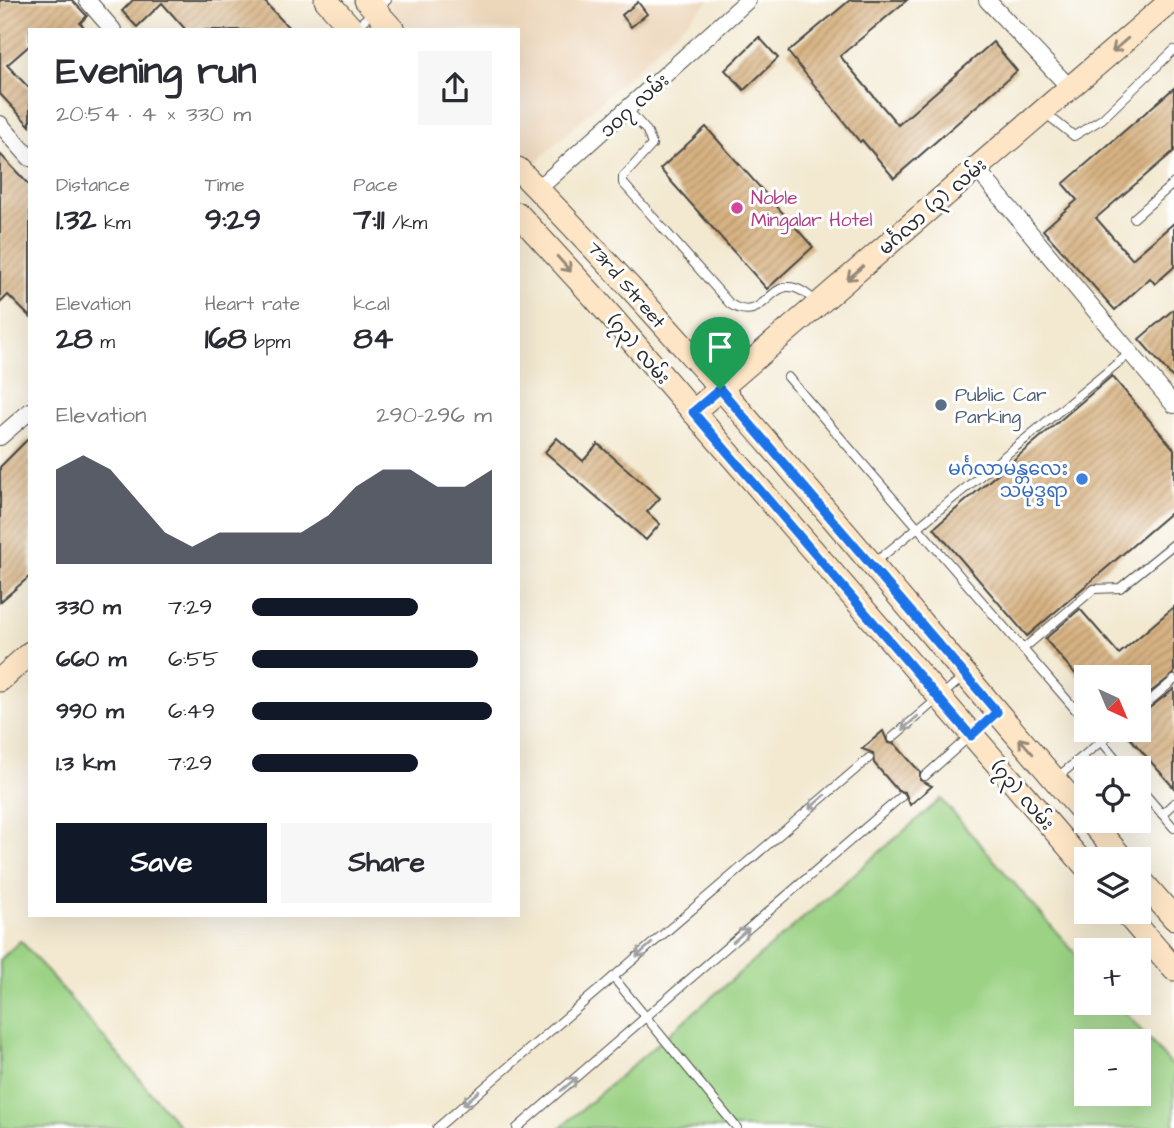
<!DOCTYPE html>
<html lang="en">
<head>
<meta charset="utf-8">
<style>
  :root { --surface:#fff; --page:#f7f7f7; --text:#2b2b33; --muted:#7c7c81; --accent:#111827 }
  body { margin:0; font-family:"Architects Daughter","Noto Sans Myanmar",sans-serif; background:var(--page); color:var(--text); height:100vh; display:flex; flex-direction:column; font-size:26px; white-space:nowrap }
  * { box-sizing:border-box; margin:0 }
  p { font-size:23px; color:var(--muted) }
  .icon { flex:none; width:38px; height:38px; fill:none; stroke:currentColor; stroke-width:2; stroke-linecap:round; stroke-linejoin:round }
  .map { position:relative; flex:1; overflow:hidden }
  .side { position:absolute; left:28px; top:28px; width:492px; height:889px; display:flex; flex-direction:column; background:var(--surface); border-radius:0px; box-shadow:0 7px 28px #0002 }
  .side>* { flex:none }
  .needle { width:46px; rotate:136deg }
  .fabs { position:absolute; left:1074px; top:665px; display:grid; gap:14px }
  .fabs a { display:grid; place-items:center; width:77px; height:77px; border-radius:0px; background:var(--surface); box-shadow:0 7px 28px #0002; font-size:35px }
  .pin { position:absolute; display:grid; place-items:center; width:60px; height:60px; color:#fff; margin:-72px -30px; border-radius:50% 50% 50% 0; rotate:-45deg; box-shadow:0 0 7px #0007 }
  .pin .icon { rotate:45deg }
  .round { display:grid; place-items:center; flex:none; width:74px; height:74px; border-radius:0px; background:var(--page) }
  .head { display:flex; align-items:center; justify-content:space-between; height:119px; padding:0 28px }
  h1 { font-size:38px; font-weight:700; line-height:52px }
  .metrics { display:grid; grid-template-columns:repeat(3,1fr); gap:10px; height:119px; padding:7px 28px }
  .metrics div { display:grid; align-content:center }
  .metrics b { font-size:30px; font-weight:700 }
  .metrics small { font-size:19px; font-weight:400 }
  .metrics p { font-size:19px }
  .chart { height:196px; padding:14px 28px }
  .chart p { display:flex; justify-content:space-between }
  .chart svg { width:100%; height:126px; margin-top:7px; fill:var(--accent); opacity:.7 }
  .action { display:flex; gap:14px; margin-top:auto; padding:14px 28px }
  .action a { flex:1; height:80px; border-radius:0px; background:var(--accent); color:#fff; font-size:28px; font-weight:700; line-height:80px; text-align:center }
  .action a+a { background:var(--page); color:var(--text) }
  ul { padding:0 28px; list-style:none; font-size:23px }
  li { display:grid; grid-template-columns:112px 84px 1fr; align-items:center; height:52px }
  li i { height:18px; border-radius:9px; background:var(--accent) }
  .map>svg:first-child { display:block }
  .built { fill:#edd7bb }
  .pitch { fill:#9bd284; stroke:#637e58; stroke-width:2; fill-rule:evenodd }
  .building { fill:url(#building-hatch) }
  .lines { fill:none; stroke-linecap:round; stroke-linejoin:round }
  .lane-casing { stroke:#494844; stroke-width:10 }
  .street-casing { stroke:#494844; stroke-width:18 }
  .secondary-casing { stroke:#494844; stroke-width:25 }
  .lane { stroke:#fff; stroke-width:8 }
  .street { stroke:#fff; stroke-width:16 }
  .secondary { stroke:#fde5c5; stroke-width:23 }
  .oneway { stroke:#948878 }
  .oneway2 { stroke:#a0a0a0 }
  .route-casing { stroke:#fff; stroke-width:14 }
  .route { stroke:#1a73e8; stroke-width:9 }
  .hotel-dot { fill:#d1479c; stroke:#fff; stroke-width:2.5 }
  .service-dot { fill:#5c6f8a; stroke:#fff; stroke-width:2.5 }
  .shop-dot { fill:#3f7fe0; stroke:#fff; stroke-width:2.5 }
  .labels { text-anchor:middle; stroke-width:6; stroke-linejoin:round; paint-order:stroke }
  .street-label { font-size:19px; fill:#2b2b2b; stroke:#fff }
  .hotel-label { font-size:19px; fill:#b23c85; stroke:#fff; text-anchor:start }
  .service-label { font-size:19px; fill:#4e5e75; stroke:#fff; text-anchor:start }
  .shop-label { font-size:19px; fill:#366cbe; stroke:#fff; text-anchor:end }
</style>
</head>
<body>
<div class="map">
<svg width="1174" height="1128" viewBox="0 0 1174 1128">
  <defs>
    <pattern id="building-hatch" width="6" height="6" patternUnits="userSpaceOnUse" patternTransform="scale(1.75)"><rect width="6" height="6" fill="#d8b383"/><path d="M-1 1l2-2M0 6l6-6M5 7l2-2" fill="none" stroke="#af926b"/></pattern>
  </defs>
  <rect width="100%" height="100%" fill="#fff"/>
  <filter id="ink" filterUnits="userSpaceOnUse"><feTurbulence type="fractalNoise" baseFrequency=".0143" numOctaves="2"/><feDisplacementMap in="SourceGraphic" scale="14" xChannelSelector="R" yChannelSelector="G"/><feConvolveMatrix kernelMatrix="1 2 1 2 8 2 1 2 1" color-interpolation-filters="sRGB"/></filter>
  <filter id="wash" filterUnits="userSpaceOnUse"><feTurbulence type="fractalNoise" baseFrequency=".00686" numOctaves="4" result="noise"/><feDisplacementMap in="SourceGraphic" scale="28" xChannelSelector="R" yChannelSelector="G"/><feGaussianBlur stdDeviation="1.57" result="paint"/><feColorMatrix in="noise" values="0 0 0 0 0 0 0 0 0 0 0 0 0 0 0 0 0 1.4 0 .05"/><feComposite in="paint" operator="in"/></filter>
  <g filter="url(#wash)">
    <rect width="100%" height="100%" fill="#f3e9d1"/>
    <path class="built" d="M359,0H710L519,178L518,30H386Z"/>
    <g class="pitch">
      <path d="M941,799L1087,967V1003H1117L1174,1068V1128H560ZM1087,1041H1139V1094H1087Z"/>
      <path d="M20,941H21L181,1128H0V960Z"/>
    </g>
    <g id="blocks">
      <g class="building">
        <path d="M0,0H72L87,16L80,23L87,30H30V45L7,65L30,89V126L0,94Z"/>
        <path d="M133,0H263L291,30H186L162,3L137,27L122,11Z"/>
        <path d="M850,0H907L840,56L898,125L993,42L1017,71L894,178L862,140L860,142L788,52Z"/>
        <path d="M638,2L647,14L631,27L622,15Z"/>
        <path d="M759,37L778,58L744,90L725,70Z"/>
        <path d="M1174,88V151L1096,218L1132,259L1174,223V267L1155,284L1150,278L1115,310L1043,230L1077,200L1063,184Z"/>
        <path d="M706,127L813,247L767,289L660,169Z"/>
        <path d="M0,154L30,186V317L8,295L0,303Z"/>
        <path d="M1174,309V379L1139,339Z"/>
        <path d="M1112,376L1174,449V510L1027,636L934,528Z"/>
        <path d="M30,437V576L0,602V467Z"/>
        <path d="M557,438L583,461L598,444L660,498L647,512L660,524L646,540L545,452Z"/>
        <path d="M1174,607V674L1139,701V677H1078L1045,639L1080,609L1119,654Z"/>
        <path d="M1174,689V788L1123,730H1139V716Z"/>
        <path d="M883,731L888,743L895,744L920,772V780L932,786L910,805L905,792L898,791L874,763L873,753L862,749Z"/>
      </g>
    </g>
  </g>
  <g filter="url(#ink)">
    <use href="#blocks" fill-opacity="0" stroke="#494844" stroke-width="2"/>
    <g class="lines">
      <g class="lane-casing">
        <g id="lane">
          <path d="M355,28L387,0"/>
          <path d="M628,110L647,131L652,145L623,177V183L730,304C771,330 769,257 816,302"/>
          <path d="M1045,113L1074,136L1102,119L1174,50"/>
          <path d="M1134,218L1174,183"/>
          <path d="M788,377L1087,723"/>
          <path d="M873,564L1130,353"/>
          <path d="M1023,649L1094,589L1120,588L1174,544"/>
          <path d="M1139,710L1174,680"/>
          <path d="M1092,730L1124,768"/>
          <path d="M892,738L963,677"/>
          <path d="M925,776L996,713"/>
          <path d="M1055,779L1115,730"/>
          <path d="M1139,787L1174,828"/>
          <path d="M1162,814L1174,803"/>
          <path d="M613,977L737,1128"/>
          <path d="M437,1128L869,758"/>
          <path d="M517,1128L901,797"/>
        </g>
      </g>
      <g class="street-casing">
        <g id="street">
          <path d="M87,0L113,30"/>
          <path d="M987,0L1070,88"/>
          <path d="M0,124L30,158"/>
          <path d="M976,168L1174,405"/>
          <path d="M538,189L748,0"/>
          <path d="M0,437L30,411"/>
        </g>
      </g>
      <g class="secondary-casing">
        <g id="secondary">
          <path d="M326,0L353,30"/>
          <path d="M366,0L393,30"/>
          <path d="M518,169C719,374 899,600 1087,817"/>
          <path d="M518,214L595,298L1087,868"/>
          <path d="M693,412L1172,0"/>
          <path d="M0,680L30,653"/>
          <path d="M1090,821L1123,859"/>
          <path d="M1139,878L1174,918"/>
          <path d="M1125,912L1174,969"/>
        </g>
      </g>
      <use href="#lane" class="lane"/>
      <use href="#street" class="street"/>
      <use href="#secondary" class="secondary"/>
    </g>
    <defs><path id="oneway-shaft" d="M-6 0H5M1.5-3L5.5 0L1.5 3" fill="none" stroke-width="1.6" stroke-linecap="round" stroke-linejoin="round" transform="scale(1.75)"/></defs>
    <g class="oneway">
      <use href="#oneway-shaft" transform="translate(1120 45) rotate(139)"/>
      <use href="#oneway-shaft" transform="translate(564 264) rotate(48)"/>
      <use href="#oneway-shaft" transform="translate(855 273) rotate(139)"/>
      <use href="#oneway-shaft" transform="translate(1026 746) rotate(-131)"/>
    </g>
    <g class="oneway2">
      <use href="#oneway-shaft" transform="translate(910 723) rotate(139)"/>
      <use href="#oneway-shaft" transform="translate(817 802) rotate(139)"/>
      <use href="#oneway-shaft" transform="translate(741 935) rotate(-41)"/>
      <use href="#oneway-shaft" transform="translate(644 950) rotate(139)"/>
      <use href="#oneway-shaft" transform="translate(569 1084) rotate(-40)"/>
      <use href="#oneway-shaft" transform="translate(471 1098) rotate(139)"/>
    </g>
  </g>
  <g class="lines" filter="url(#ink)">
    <g class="route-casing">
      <path id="route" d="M720,389L997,712L971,736L693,412Z"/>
    </g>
    <use href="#route" class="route"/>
  </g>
  <circle class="hotel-dot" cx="737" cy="208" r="7"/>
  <circle class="service-dot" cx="941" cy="405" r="7"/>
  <circle class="shop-dot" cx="1082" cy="479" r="7"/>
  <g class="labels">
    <g class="street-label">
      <text transform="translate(634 105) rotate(-42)" y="7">၁၀၇ လမ်း</text>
      <text transform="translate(932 206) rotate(-41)" y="7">မင်္ဂလာ (၃) လမ်း</text>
      <text transform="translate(627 284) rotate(49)" y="7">73rd Street</text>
      <text transform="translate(639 349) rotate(49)" y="7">(၇၃) လမ်း</text>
      <text transform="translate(1023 795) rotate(49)" y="7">(၇၃) လမ်း</text>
    </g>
    <g class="hotel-label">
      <text x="751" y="204">Noble<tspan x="751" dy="22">Mingalar Hotel</tspan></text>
    </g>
    <g class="service-label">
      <text x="955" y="401">Public Car<tspan x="955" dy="22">Parking</tspan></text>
    </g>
    <g class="shop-label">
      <text x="1068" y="475">မင်္ဂလာမန္တလေး<tspan x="1068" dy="22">သမုဒ္ဒရာ</tspan></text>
    </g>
  </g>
</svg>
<div class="fabs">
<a><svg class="needle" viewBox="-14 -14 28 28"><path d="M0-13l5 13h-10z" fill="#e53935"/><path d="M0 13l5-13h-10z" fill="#7c7c81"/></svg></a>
<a><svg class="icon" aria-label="locate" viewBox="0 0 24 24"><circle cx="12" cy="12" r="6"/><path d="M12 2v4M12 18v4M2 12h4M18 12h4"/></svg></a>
<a><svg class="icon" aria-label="layers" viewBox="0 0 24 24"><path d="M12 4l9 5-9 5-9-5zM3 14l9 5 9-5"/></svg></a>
<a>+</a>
<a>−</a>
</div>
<div class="pin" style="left:720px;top:389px;background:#1e9e55"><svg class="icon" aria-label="arrive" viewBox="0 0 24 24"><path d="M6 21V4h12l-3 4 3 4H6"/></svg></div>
<section class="side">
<div class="head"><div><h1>Evening run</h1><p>20:54 · 4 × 330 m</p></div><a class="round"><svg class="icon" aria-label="share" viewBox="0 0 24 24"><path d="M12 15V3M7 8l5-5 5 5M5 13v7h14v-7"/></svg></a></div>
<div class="metrics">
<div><p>Distance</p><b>1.32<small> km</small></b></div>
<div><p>Time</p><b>9:29</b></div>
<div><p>Pace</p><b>7:11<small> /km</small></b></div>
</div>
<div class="metrics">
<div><p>Elevation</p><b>28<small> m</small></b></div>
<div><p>Heart rate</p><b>168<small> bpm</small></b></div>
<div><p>kcal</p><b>84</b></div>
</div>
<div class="chart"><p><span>Elevation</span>290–296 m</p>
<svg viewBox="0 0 160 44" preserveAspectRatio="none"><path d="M0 44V11L10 6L20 11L30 22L40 33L50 38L60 33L70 33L80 33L90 33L100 27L110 17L120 11L130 11L140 17L150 17L160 11V44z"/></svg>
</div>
<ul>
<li><b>330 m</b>7:29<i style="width:69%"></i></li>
<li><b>660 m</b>6:55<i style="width:94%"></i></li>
<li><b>990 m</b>6:49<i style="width:100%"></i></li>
<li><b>1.3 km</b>7:29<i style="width:69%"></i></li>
</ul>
<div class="action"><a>Save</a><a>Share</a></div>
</section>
</div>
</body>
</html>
